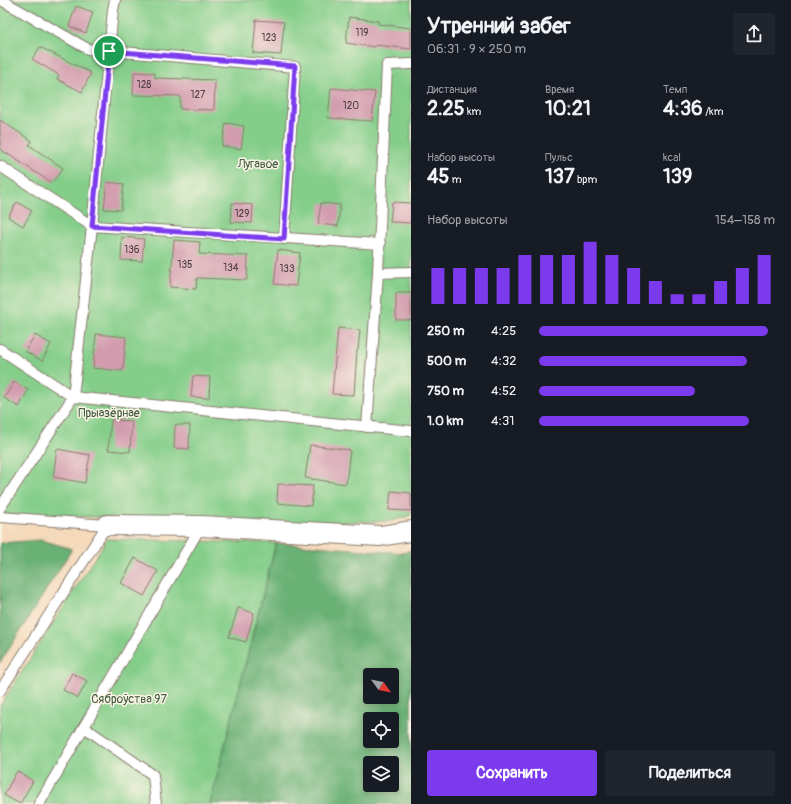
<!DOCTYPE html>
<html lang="ru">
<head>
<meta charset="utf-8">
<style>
  :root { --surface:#171b24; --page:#20242c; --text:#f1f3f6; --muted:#9ea1a6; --accent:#7c3aed }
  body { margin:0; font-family:Pangolin,sans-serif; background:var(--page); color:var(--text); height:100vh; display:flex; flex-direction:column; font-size:15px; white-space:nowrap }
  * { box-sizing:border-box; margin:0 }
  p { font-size:13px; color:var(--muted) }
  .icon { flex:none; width:22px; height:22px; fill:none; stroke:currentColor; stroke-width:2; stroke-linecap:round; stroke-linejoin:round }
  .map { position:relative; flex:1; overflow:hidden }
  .drawer { display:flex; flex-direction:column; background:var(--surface); width:380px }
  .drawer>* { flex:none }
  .needle { width:26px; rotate:123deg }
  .controls { position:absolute; left:363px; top:668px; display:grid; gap:8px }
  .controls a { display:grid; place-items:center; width:36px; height:36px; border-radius:4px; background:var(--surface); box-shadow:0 2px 6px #0003; font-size:20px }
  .pin { position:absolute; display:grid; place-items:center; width:34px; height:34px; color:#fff; margin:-17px; border:2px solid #fff; border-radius:50%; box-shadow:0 1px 4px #0007 }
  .round { display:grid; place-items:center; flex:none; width:42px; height:42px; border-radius:4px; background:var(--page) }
  .headline { display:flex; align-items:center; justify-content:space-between; height:68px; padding:0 16px }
  h1 { font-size:22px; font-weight:700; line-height:30px }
  .metrics { display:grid; grid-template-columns:repeat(3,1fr); gap:6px; height:68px; padding:4px 16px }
  .metrics div { display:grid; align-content:center }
  .metrics b { font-size:20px; font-weight:700 }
  .metrics small { font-size:11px; font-weight:400 }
  .metrics p { font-size:11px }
  .chart { height:112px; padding:8px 16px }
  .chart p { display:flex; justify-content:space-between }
  .chart svg { width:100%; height:72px; margin-top:4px; stroke:var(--accent); stroke-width:6 }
  .primary-button { display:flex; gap:8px; margin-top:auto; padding:8px 16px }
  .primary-button a { flex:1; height:46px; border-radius:4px; background:var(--accent); color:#fff; font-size:16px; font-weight:700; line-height:46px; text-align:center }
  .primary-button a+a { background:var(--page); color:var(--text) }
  ul { padding:0 16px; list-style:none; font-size:13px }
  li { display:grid; grid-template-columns:64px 48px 1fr; align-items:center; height:30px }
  li i { height:10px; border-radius:5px; background:var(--accent) }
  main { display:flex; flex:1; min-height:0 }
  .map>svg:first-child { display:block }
  .green { fill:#84ce8a; stroke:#507553 }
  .forest { fill:#6bb176; stroke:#446649; fill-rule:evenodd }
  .building { fill:#d29bae }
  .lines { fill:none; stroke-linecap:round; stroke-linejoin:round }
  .lane-casing { stroke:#887a6c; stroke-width:12 }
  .street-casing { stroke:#887a6c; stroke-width:22 }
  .lane { stroke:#fff; stroke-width:10 }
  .street { stroke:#fff; stroke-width:20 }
  .route-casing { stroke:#fff; stroke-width:8 }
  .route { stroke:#7c3aed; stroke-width:5 }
  .labels { text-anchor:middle; stroke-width:3; stroke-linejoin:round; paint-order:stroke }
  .number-label { font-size:10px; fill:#4a3c40 }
  .park-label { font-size:12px; fill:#405a42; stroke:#fcf5e5 }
</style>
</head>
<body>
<main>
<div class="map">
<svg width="411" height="804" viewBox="0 0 411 804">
  <rect width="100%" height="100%" fill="#fcf5e5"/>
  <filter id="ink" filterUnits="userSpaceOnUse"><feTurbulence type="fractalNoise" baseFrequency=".025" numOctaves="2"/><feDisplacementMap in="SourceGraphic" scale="8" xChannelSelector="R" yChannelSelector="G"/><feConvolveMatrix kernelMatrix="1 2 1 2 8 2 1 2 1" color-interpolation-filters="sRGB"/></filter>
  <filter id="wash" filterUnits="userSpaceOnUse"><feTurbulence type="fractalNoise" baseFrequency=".012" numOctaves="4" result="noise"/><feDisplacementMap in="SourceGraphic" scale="16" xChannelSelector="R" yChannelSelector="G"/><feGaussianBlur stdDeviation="0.9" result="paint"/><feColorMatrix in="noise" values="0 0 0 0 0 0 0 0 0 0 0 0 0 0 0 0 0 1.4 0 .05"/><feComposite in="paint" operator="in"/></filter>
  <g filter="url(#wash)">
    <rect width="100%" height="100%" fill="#f4d9bb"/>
    <g class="green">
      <path d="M0,0H411V515L392,521L281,523L0,514Z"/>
      <path d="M107,539L276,543L210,804H0V706Z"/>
    </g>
    <g class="forest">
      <path d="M41,540L72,549L0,663V543Z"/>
      <path d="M276,543L403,553L411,550V804H210ZM370,675H392V697H370ZM370,719H392V741H370ZM370,763H392V785H370Z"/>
    </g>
    <g id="blocks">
      <g class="building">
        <path d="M76,6L93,12L86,33L69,26Z"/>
        <path d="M349,17L378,21V24L411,28V49L375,45V47L346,43Z"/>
        <path d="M256,20L284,22L281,55L253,53Z"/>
        <path d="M40,47L91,73L82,92L57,79L59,75L32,59Z"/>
        <path d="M134,72L155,73V78L215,80L214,110L180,109V96L133,95Z"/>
        <path d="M331,88L375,92L372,121L328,118Z"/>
        <path d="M0,120L32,141L29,145L63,168L52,183L0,149Z"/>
        <path d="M226,123L244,126L241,149L222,146Z"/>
        <path d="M107,182L124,184L121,210L104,209Z"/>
        <path d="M17,202L32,211L23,226L8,217Z"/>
        <path d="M392,202L411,203V223L390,222Z"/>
        <path d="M232,203L253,205L252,223L231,222Z"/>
        <path d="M321,203L340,205L338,226L318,224Z"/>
        <path d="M122,237L144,239L142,261L121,260Z"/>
        <path d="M174,240L200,242L199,254L248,256L247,280L197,278L196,289L170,287Z"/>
        <path d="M278,250L300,253L296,286L274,284Z"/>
        <rect x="396" y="293" width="15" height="27"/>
        <path d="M338,328L360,330L358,350H357L354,395L332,394Z"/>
        <path d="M96,334L126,337L123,371L93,368Z"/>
        <path d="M35,335L51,344L42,361L25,351Z"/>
        <path d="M193,376L210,377L209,398L191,397Z"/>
        <path d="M14,382L28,390L19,407L4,398Z"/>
        <path d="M111,420L132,421L130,452L108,450Z"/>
        <path d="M175,425H190L189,449L174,448Z"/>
        <path d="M310,445L350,450L346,484L305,478Z"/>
        <path d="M57,449L90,455L85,483L53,477Z"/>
        <path d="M278,484L313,486L311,506L277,503Z"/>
        <path d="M391,491L411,493V511L389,510Z"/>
        <path d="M135,558L158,571L144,596L121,583Z"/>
        <path d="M238,608L254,613L246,642L229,637Z"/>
        <path d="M72,673L87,681L78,698L63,690Z"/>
        <path d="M17,771L33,781L20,804L4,795Z"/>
      </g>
    </g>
  </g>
  <g filter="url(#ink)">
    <use href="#blocks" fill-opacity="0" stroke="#887a6c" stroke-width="1"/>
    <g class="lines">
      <g class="lane-casing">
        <g id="lane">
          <path d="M1,0L88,49L295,67L284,239"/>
          <path d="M0,166L92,226L380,244"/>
          <path d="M378,273L411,272"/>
          <path d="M0,349L73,397L411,431"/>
          <path d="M367,427L378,273L387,65L411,64"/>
          <path d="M0,508L73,397L92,226L113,10L115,0"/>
          <path d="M0,517L107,525L0,691"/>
          <path d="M84,727L153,775L156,804"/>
          <path d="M39,804L201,526"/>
        </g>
      </g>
      <g class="street-casing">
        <path id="street" d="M107,525L201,526L380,536L411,531"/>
      </g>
      <use href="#lane" class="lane"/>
      <use href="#street" class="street"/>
    </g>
  </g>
  <g class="lines" filter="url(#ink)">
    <g class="route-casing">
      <path id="route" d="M109,51L295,66L284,239L92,226Z"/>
    </g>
    <use href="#route" class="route"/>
  </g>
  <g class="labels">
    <g class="number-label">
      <text x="362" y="36">119</text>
      <text x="269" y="41">123</text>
      <text x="144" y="88">128</text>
      <text x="198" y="98">127</text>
      <text x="351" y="109">120</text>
      <text x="242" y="217">129</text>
      <text x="132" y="253">136</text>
      <text x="185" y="268">135</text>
      <text x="231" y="271">134</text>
      <text x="287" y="272">133</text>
    </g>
    <g class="park-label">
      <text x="258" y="168">Лугавое</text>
      <text x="109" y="417">Прыазёрнае</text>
      <text x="129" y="703">Сяброўства 97</text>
    </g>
  </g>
</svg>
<div class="controls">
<a><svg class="needle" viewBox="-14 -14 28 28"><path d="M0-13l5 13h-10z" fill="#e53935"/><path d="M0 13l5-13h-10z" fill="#9ea1a6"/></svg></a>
<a><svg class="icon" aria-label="locate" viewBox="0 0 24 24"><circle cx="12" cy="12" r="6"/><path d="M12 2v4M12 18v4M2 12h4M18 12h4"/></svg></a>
<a><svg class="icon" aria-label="layers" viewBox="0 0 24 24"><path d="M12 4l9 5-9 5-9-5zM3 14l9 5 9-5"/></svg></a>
</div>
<div class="pin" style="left:109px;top:51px;background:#1e9e55"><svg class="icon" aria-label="arrive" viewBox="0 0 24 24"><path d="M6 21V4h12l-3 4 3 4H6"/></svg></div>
</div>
<section class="drawer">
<div class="headline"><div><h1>Утренний забег</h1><p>06:31 · 9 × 250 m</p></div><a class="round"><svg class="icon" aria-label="share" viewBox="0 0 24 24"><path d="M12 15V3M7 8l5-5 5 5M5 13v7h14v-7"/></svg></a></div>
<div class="metrics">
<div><p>Дистанция</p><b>2.25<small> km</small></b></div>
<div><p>Время</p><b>10:21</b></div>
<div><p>Темп</p><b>4:36<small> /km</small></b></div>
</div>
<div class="metrics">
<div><p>Набор высоты</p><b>45<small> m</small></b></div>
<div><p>Пульс</p><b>137<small> bpm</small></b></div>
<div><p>kcal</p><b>139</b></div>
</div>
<div class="chart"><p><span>Набор высоты</span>154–158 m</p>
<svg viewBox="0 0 160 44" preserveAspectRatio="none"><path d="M5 44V22M15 44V22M25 44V22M35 44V22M45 44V14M55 44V14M65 44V14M75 44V6M85 44V14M95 44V22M105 44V30M115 44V38M125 44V38M135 44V30M145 44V22M155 44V14"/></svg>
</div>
<ul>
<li><b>250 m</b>4:25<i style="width:97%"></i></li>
<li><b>500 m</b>4:32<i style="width:88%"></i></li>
<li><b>750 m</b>4:52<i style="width:66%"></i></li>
<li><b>1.0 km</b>4:31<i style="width:89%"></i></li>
</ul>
<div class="primary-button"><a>Сохранить</a><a>Поделиться</a></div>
</section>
</main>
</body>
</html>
